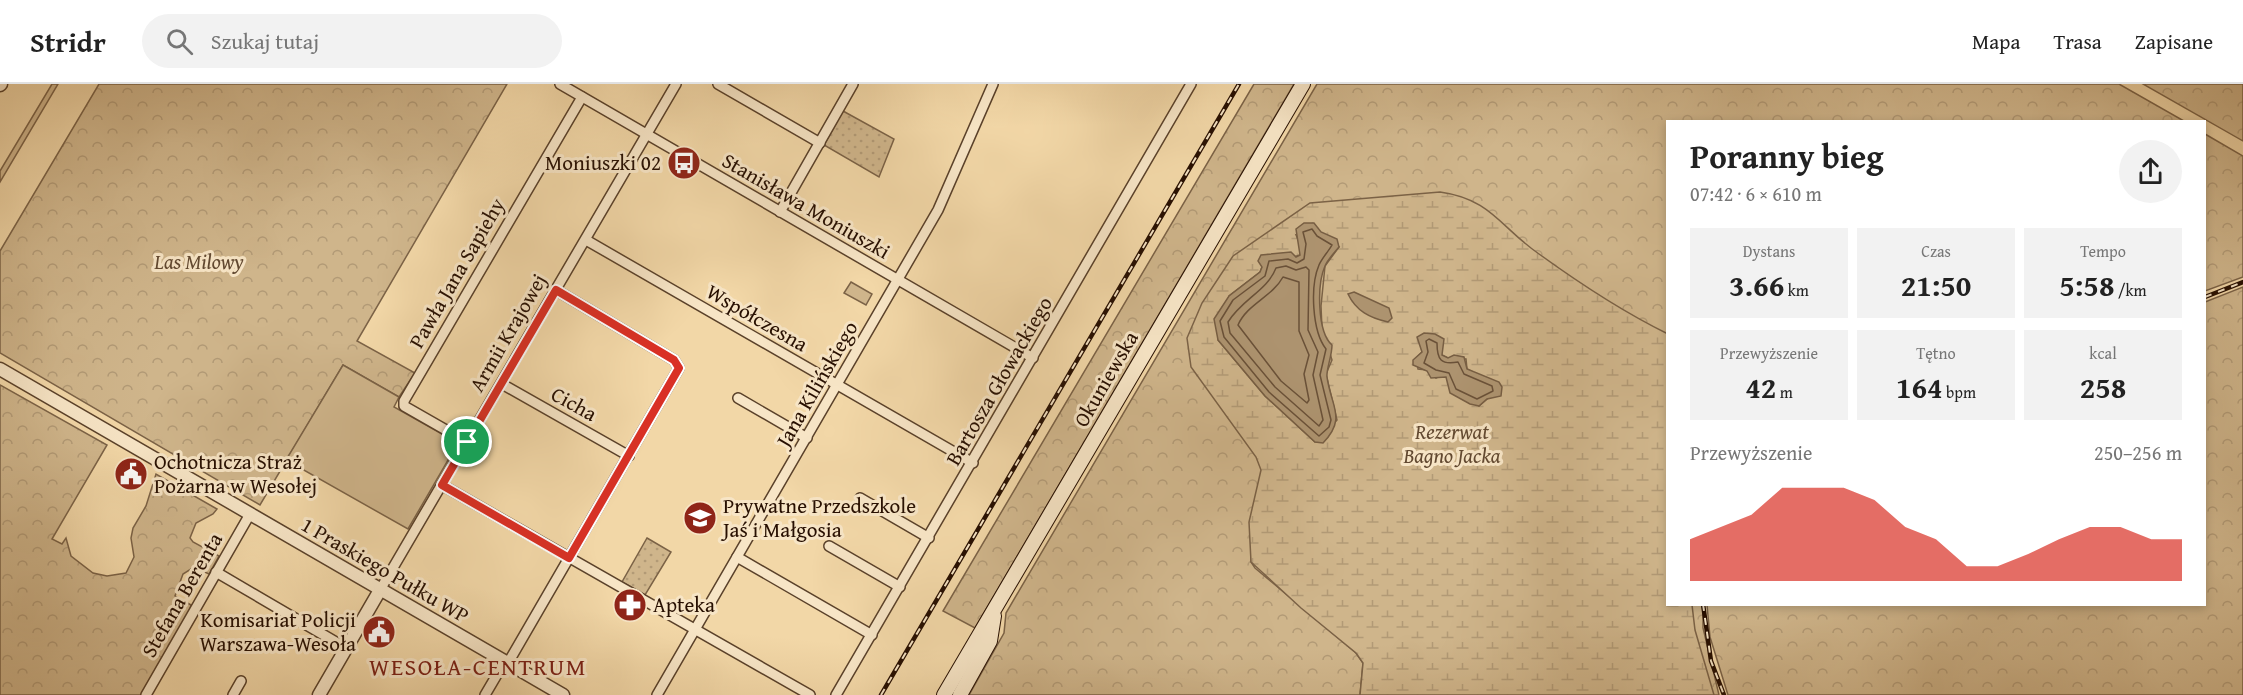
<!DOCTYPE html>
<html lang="pl">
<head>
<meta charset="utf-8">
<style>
  :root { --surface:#fff; --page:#f2f2f2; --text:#222; --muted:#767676; --line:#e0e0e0; --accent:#d93025 }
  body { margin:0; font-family:"Gentium Book Plus",serif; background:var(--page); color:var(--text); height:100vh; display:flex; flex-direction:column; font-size:22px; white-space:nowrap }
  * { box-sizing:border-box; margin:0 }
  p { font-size:20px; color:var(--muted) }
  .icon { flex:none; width:33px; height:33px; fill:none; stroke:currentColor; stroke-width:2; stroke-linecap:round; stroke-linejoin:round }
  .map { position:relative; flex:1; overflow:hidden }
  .drawer { position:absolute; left:1666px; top:36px; width:540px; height:486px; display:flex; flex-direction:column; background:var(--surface); border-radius:0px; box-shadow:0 3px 9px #0003 }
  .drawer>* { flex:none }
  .pin { position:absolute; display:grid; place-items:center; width:51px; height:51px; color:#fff; margin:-26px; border:3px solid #fff; border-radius:50%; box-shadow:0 2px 6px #0007 }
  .round { display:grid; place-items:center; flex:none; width:63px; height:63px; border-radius:32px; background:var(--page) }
  .overview { display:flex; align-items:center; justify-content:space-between; height:102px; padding:0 24px }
  h1 { font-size:33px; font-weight:800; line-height:45px }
  .metrics { display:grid; grid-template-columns:repeat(3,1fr); gap:9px; height:102px; padding:6px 24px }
  .metrics div { display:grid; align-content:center; border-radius:0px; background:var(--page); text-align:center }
  .metrics b { font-size:30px; font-weight:800 }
  .metrics small { font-size:16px; font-weight:400 }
  .metrics p { font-size:16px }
  .chart { height:168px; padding:12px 24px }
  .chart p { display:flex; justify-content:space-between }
  .chart svg { width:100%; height:108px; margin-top:6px; fill:var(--accent); opacity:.7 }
  header { display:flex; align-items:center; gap:36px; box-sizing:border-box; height:84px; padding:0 30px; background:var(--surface); border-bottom:2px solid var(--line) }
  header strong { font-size:28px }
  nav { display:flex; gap:33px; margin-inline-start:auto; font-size:21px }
  .search { width:420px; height:54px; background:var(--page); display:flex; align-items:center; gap:15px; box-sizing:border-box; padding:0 21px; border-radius:33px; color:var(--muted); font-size:22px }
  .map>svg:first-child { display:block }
  .grass { fill:url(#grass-dots); stroke:#7b6246; stroke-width:1.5 }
  .forest { fill:url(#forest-crowns); stroke:#7b6246; stroke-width:1.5 }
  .wetland { fill:url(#wetland-marsh); stroke:#7b6246; stroke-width:1.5; fill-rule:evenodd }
  .pitch { fill:#cfb58b; stroke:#7b6246; stroke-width:1.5 }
  .water { fill:#ad936f; stroke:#775e43; stroke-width:1.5 }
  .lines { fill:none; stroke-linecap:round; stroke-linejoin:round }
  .shore { stroke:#6a5138; stroke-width:1.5 }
  .minor-casing { stroke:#5a412a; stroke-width:12 }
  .tertiary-casing { stroke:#5a412a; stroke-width:15 }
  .secondary-casing { stroke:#270f01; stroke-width:16 }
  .minor { stroke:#f7e5c6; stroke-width:9 }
  .tertiary { stroke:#f7e5c6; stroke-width:12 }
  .secondary { stroke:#f7e5c6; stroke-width:14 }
  .rail-casing { stroke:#270f01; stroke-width:4.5 }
  .rail { stroke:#f7e5c6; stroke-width:2; stroke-dasharray:7; stroke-linecap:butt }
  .route-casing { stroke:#fff; stroke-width:12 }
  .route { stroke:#d93025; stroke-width:8 }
  .labels { text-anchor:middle; stroke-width:6; stroke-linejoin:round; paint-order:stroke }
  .poi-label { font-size:21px; fill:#270f01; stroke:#f7e5c6; text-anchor:start }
  .street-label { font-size:21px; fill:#270f01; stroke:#f7e5c6 }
  .park-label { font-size:21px; font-style:italic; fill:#624931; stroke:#f7e5c6 }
  .quarter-label { font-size:24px; letter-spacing:1.5px; fill:#7a1f14; stroke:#f7e5c6 }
</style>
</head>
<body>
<header>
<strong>Stridr</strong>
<div class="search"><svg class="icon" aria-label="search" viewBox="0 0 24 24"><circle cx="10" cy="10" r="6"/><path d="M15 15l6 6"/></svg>Szukaj tutaj</div>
<nav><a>Mapa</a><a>Trasa</a><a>Zapisane</a></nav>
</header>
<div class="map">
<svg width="2243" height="611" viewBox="0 0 2243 611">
  <defs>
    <pattern id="grass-dots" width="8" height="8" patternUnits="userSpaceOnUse" patternTransform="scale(1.5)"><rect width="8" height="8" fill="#cfb58b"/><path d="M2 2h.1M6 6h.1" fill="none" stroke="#b29a76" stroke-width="1.8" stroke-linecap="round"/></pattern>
    <pattern id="forest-crowns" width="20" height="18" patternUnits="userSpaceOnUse" patternTransform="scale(1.5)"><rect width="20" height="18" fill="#cfb58b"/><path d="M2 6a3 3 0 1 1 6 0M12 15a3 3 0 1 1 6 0" fill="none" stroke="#b29a76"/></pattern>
    <pattern id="wetland-marsh" width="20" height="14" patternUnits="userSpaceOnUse" patternTransform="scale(1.5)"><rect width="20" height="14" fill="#cfb58b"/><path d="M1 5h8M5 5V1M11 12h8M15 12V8" fill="none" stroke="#b29a76"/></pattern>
  </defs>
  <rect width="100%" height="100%" fill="#f2d7a7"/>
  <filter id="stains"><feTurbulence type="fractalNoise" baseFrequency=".00333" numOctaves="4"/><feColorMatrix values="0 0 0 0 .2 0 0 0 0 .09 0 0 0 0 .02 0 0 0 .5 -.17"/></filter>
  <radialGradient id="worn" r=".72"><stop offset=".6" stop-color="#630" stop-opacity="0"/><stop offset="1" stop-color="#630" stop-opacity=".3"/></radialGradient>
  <g class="grass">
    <path d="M843,27L894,55L879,93L824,61Z"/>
    <path d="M647,454L671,468L645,511L622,498Z"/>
  </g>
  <g class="forest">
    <path d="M99,0H507L357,257L415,289L399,313L343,281L260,421L0,269V167Z"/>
    <path d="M1254,0H1294L975,544L943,527Z"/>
    <path d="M1317,0H2119L2184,37L1668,38V520L1703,521V544L1719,611H1366L1371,562L1251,469V478L1255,484L1356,569L1363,579L1360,611H969L1004,549L1006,529Z"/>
    <path d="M2143,0H2243V57Z"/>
    <path d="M2205,50L2243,72V193L2205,207Z"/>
    <path d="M2243,203V611H1728L1710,553L1707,521L2205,520V218Z"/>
    <path d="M0,301L107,361L52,455L62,460L66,454L71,472L93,489L107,492L126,489L134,473L131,454L133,444L146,422L156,390L217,425L213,430L196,439L190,454L193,458L219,472L209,490L194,483L183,490L175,512L191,521L189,530L144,611H0Z"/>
  </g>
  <path class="wetland" d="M1440,108C1491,115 1500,143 1539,170C1579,199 1623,228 1668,250V520L1692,521L1695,546L1714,611H1360L1363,579L1356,569L1301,524L1251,478L1249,438L1261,386L1256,373L1191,283L1187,254L1202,219L1233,172L1310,119ZM1296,151L1339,163L1325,182L1321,222L1322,245L1332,276L1326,290L1337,336L1315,358L1265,312L1218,256L1229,212L1260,188L1262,183L1300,171V160ZM1421,261L1448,274L1466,275L1467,285L1473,288L1487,315L1479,322L1446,293L1442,291L1436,294L1427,286L1418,285L1416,274L1422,268Z"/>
  <g class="pitch">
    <path d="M52,0H58L0,98V87Z"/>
    <path d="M851,198L872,210L866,221L844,209Z"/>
    <path d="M343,281L399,313L394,323L458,359L408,445L286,376Z"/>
  </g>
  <g class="water">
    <path d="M1304,139H1314L1321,148L1337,155L1339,163C1334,169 1328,175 1325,182C1317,200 1317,248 1332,261C1332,272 1326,286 1327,293C1331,323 1347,334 1323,359L1315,358L1265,312L1218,256L1214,235L1229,212L1260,188L1262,183L1258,177L1261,171L1291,168L1296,173L1300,171L1296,145Z"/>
    <path d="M1354,208L1389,224L1392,234L1388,238C1370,234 1356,227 1348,210Z"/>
    <path d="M1424,249L1435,250L1444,255L1442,271L1448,274L1454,271L1464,273L1467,285L1499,298L1502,303L1501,312L1487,315L1479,322L1470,320L1450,309L1446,293L1431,294L1427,287L1413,281V276L1422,268L1417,253Z"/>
  </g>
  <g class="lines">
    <g class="shore">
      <path d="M1312,145L1317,152L1332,161C1328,168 1322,174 1319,181C1310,202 1312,247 1326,265L1320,291L1331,336L1329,343L1319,352L1269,308L1224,253L1220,237L1233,216L1265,192L1269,177L1288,175L1297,179L1304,175L1306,160L1303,148Z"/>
      <path d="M1286,182L1296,186L1306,183L1309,186L1308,246L1318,268L1313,291L1323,336L1319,342L1275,303L1230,249L1228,238C1242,215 1267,207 1276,184Z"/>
      <path d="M1283,193L1299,198V247L1309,271L1304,290L1309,316L1307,319L1281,297L1238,241C1247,220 1272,213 1283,193Z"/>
      <path d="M1429,255L1437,259C1437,276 1441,281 1458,278L1464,290L1492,302L1493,307L1477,315L1456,305L1449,289L1436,286L1424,279L1428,268L1426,257Z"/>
    </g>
    <g class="minor-casing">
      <g id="minor">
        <path d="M560,0L1033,274"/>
        <path d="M718,0L820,59"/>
        <path d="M780,128L853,0"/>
        <path d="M586,156L973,379"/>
        <path d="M502,300L629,372"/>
        <path d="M738,314L807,354"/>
        <path d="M467,358L404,322V317L582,13"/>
        <path d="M442,401L810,611"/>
        <path d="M860,414L929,454"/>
        <path d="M829,462L900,503"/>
        <path d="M737,473L872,551"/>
        <path d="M216,488L346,564"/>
        <path d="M380,506L676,0"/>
        <path d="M508,579L679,284L674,276L556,206"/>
        <path d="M146,611L250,430"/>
        <path d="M233,611L241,597"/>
        <path d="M485,611L505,577"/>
        <path d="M657,611L938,126L993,0"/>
        <path d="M836,611L1191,0"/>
      </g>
    </g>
    <g class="tertiary-casing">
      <g id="tertiary">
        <path d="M0,1L1,0"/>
        <path d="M0,285L563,611"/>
        <path d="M319,611L380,506"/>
      </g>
    </g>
    <g class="secondary-casing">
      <g id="secondary">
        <path d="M944,611L1303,0"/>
        <path d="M960,611L990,557L994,532"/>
      </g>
    </g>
    <use href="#minor" class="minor"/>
    <use href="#tertiary" class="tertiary"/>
    <use href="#secondary" class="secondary"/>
    <g class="rail-casing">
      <g id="rail">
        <path d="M2205,213L2243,198"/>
        <path d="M1703,520L1711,577L1724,611"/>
        <path d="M881,611L1239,0"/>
      </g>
    </g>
    <use href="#rail" class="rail"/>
  </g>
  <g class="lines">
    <g class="route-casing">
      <path id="route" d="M556,206L674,276L679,284L569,474L442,401Z"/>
    </g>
    <use href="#route" class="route"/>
  </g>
  <defs>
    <g id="bus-disc" transform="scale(1.725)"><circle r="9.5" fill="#8f2418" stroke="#f7e5c6"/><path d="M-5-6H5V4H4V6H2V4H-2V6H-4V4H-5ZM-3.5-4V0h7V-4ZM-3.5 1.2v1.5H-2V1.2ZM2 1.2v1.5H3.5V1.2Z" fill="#fff"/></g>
    <g id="civic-disc" transform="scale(1.725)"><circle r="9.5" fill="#8f2418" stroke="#f7e5c6"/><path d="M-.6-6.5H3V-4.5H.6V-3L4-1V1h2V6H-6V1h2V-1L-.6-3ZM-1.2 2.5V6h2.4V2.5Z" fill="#fff"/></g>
    <g id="school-disc" transform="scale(1.725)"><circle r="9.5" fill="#8f2418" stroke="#f7e5c6"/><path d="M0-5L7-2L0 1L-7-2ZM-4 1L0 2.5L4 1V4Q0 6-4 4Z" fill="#fff"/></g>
    <g id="pharmacy-disc" transform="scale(1.725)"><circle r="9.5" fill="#8f2418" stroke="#f7e5c6"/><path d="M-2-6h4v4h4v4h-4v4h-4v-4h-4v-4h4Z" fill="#fff"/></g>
  </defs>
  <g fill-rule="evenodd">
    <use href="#bus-disc" x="684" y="79"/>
    <use href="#civic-disc" x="131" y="390"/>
    <use href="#school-disc" x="700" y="434"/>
    <use href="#pharmacy-disc" x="630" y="521"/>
    <use href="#civic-disc" x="379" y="548"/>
  </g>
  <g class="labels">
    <g class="poi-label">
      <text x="661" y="86" text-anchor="end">Moniuszki 02</text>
      <text x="154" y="385">Ochotnicza Straż<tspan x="154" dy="24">Pożarna w Wesołej</tspan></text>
      <text x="723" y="429">Prywatne Przedszkole<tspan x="723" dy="24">Jaś i Małgosia</tspan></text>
      <text x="653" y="528">Apteka</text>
      <text x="356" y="543" text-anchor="end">Komisariat Policji<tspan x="356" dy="24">Warszawa-Wesoła</tspan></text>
    </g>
    <g class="street-label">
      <text transform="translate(806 122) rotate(30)" y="7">Stanisława Moniuszki</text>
      <text transform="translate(457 189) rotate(-60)" y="7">Pawła Jana Sapiehy</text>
      <text transform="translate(757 234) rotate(30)" y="7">Współczesna</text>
      <text transform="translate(508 249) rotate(-60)" y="7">Armii Krajowej</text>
      <text transform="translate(1106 295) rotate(-60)" y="7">Okuniewska</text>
      <text transform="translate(999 297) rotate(-60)" y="7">Bartosza Głowackiego</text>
      <text transform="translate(817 300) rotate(-60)" y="7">Jana Kilińskiego</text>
      <text transform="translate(574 320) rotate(29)" y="7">Cicha</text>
      <text transform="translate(385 486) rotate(30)" y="7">1 Praskiego Pułku WP</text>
      <text transform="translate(182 511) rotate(-60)" y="7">Stefana Berenta</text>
    </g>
    <g class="park-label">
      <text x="199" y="185">Las Milowy</text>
      <text x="1452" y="355">Rezerwat<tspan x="1452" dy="24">Bagno Jacka</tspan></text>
    </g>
    <g class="quarter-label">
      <text x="478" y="591">WESOŁA-CENTRUM</text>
    </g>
  </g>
  <rect width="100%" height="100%" filter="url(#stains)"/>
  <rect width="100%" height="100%" fill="url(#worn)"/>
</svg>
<div class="pin" style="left:467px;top:358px;background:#1e9e55"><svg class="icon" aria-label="arrive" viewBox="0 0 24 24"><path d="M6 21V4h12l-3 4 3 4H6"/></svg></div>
<section class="drawer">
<div class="overview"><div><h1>Poranny bieg</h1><p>07:42 · 6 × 610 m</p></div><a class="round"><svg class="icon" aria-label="share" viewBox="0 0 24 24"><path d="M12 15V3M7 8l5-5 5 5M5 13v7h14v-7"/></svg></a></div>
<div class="metrics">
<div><p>Dystans</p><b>3.66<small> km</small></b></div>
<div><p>Czas</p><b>21:50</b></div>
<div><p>Tempo</p><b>5:58<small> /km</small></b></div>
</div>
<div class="metrics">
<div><p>Przewyższenie</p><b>42<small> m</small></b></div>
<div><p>Tętno</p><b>164<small> bpm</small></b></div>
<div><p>kcal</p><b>258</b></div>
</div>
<div class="chart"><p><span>Przewyższenie</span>250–256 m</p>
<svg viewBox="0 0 160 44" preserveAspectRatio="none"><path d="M0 44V27L10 22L20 17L30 6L40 6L50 6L60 11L70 22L80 27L90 38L100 38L110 33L120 27L130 22L140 22L150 27L160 27V44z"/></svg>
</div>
</section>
</div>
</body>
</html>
